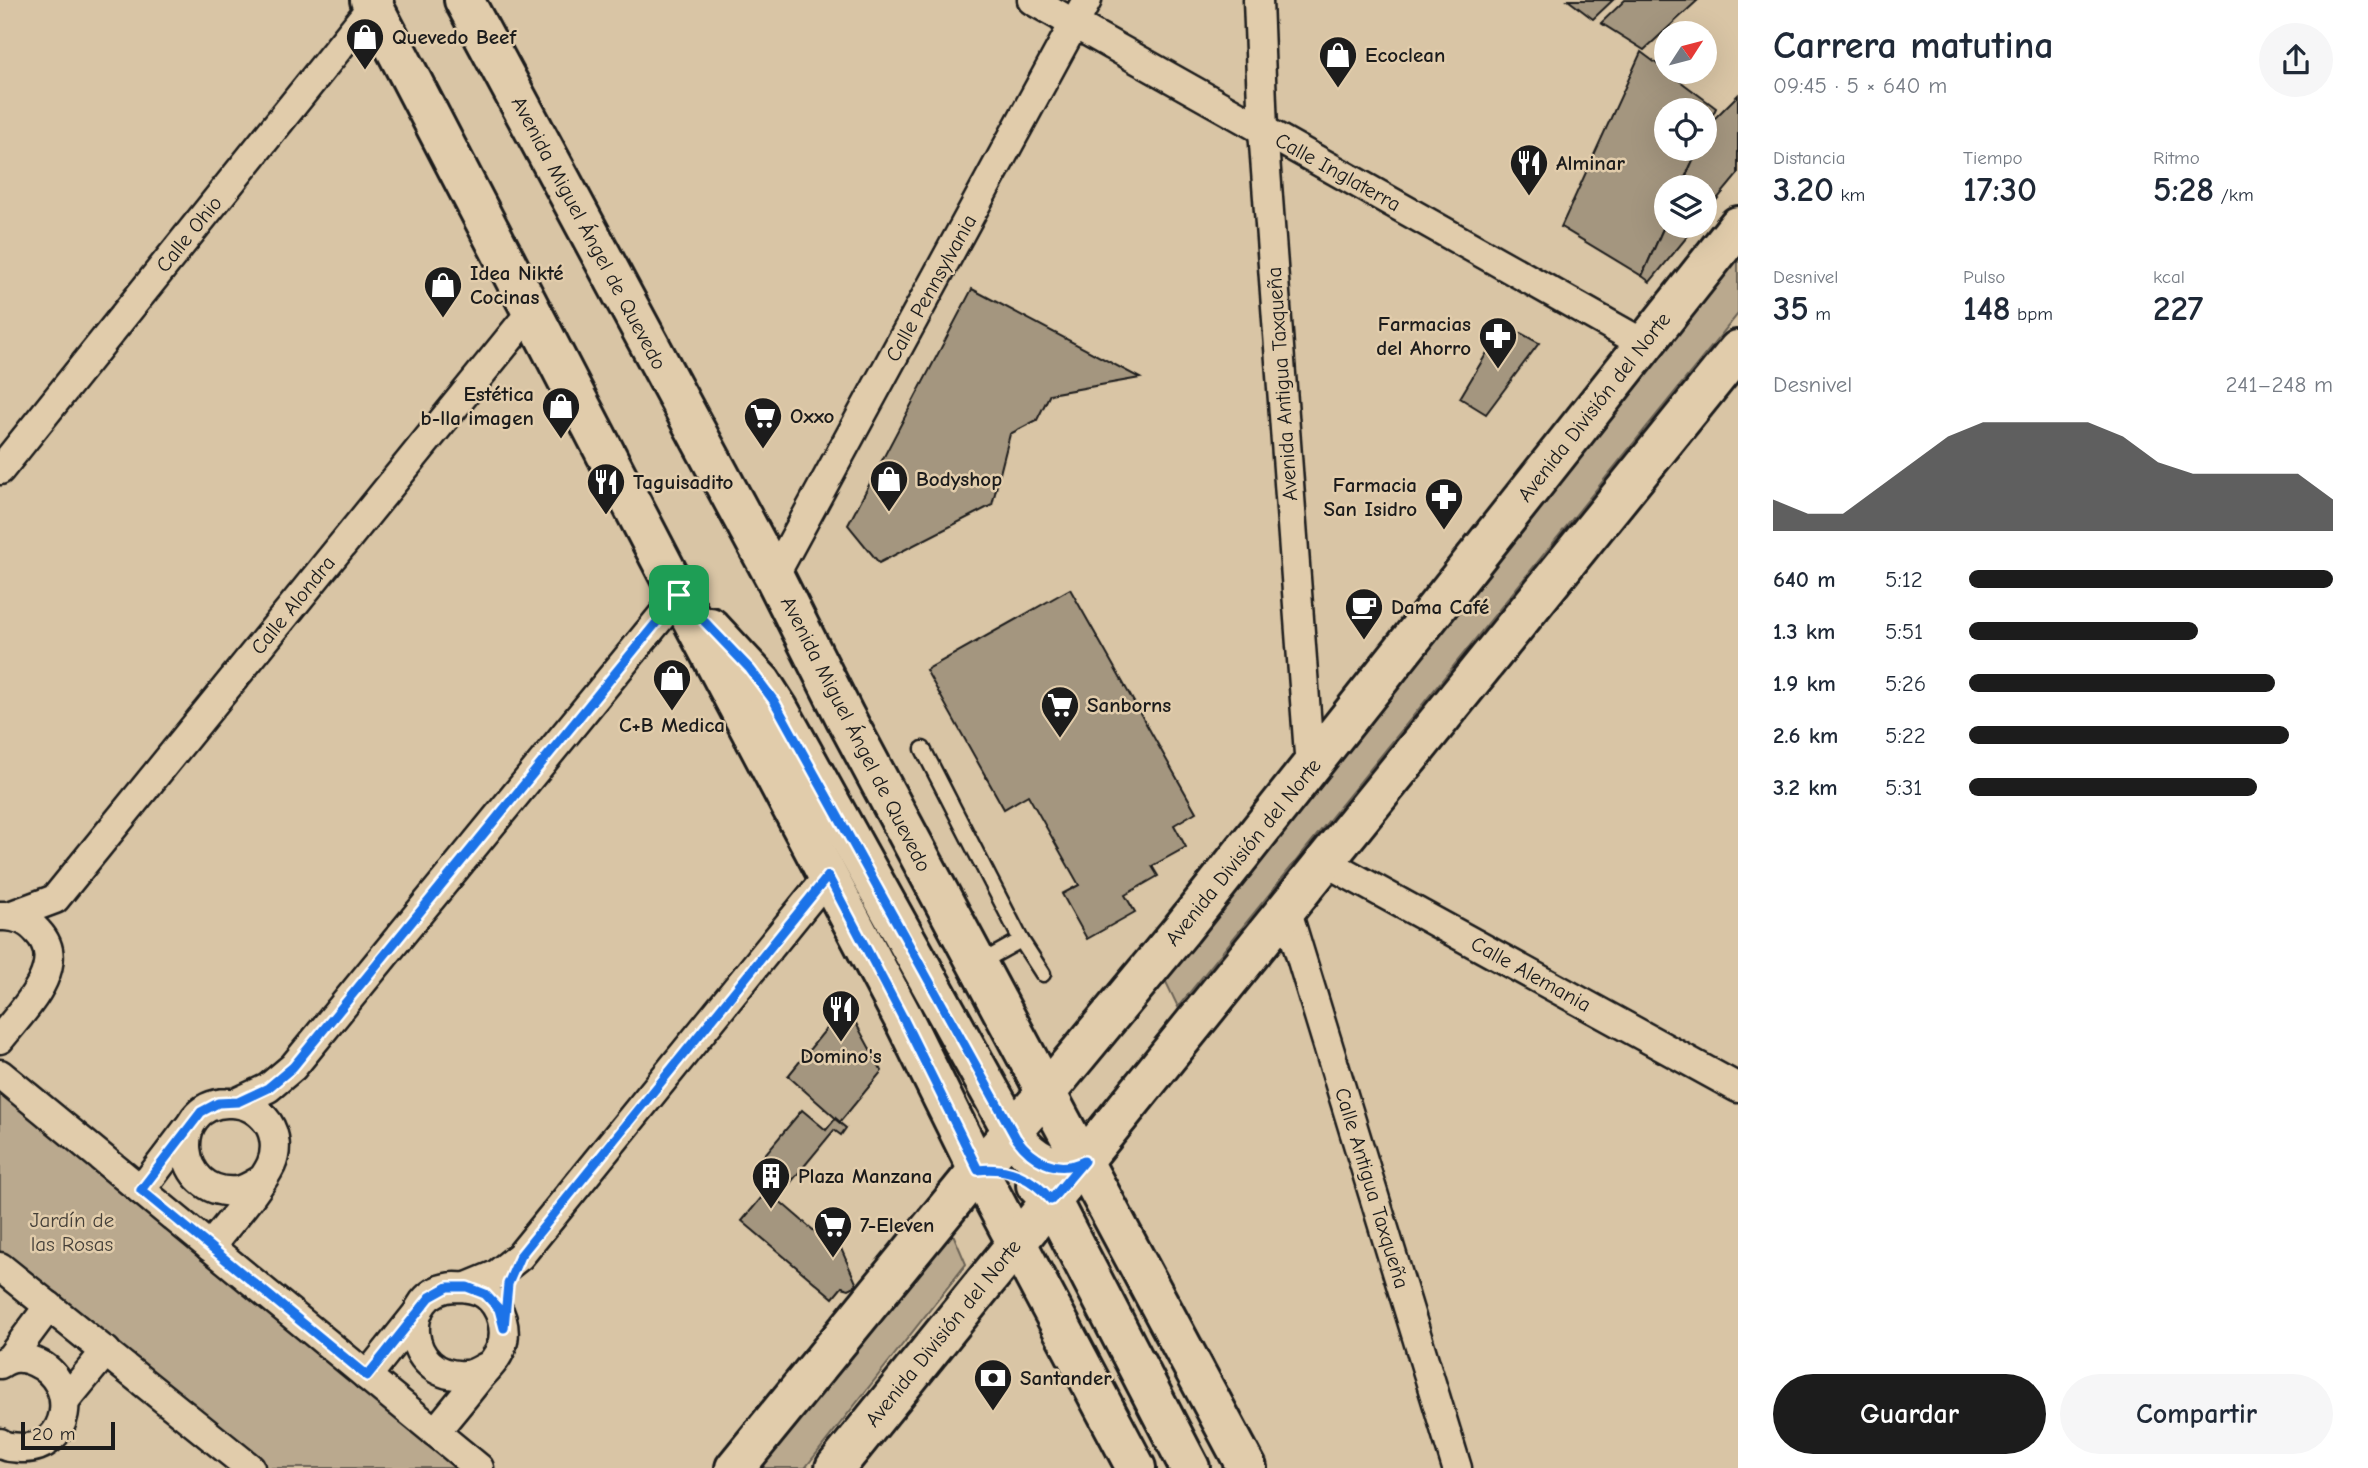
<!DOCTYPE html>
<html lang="es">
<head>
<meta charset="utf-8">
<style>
  :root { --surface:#fff; --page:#f6f6f7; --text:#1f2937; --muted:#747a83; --accent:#1c1c1c }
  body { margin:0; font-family:"Comic Neue",sans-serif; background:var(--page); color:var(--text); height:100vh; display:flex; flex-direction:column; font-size:26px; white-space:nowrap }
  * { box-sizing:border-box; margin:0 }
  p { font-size:23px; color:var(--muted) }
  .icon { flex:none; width:38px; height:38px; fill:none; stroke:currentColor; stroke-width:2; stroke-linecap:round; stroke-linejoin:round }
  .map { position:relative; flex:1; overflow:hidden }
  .sheet { display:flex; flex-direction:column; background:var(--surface); width:630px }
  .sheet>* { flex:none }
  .needle { width:46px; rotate:54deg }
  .controls { position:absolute; left:1654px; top:21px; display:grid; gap:14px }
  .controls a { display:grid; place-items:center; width:63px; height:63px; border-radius:50%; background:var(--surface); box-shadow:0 7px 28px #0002; font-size:35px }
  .scale { position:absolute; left:21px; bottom:18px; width:94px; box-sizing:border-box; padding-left:7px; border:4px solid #1c1c1c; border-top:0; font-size:19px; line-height:24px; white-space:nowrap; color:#1c1c1c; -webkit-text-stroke:5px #e1ccab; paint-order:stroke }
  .pin { position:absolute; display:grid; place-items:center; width:60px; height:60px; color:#fff; margin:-30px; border-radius:14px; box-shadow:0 4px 10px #0006 }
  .round { display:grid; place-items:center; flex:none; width:74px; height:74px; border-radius:37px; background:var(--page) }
  .headline { display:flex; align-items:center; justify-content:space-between; height:119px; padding:0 35px }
  h1 { font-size:38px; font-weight:800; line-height:52px }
  .metrics { display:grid; grid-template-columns:repeat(3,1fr); gap:10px; height:119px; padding:7px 35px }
  .metrics div { display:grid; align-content:center }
  .metrics b { font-size:35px; font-weight:800 }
  .metrics small { font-size:19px; font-weight:400 }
  .metrics p { font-size:19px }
  .chart { height:196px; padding:14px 35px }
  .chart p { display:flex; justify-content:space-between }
  .chart svg { width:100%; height:126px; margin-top:7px; fill:var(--accent); opacity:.7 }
  .cta { display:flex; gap:14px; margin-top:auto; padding:14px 35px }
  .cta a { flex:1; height:80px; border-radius:42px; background:var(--accent); color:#fff; font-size:28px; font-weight:800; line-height:80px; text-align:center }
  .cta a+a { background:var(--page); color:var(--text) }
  ul { padding:0 35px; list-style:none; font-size:23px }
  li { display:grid; grid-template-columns:112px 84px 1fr; align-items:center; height:52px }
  li i { height:18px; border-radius:9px; background:var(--accent) }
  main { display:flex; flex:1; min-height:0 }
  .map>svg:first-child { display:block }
  .green { fill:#baa98e; stroke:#6b6255; stroke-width:2 }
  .building { fill:#a4967f; stroke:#1c1c1c; stroke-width:2 }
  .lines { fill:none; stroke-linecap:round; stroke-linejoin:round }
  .service-casing { stroke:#1c1c1c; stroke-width:19 }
  .minor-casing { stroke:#1c1c1c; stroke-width:33 }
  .secondary-casing { stroke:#1c1c1c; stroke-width:44 }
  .service { stroke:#e1ccab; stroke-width:14 }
  .minor { stroke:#e1ccab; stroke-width:28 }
  .secondary { stroke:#e1ccab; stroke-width:38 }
  .route-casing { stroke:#fff; stroke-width:14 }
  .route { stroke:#1a73e8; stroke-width:9 }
  .labels { text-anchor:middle; stroke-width:5; stroke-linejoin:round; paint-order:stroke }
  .poi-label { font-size:21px; font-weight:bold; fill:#1c1c1c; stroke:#e1ccab; text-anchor:start }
  .street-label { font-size:21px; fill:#1c1c1c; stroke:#e1ccab }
  .park-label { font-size:21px; fill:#443f38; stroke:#e1ccab }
</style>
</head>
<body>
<main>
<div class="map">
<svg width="1738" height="1468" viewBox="0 0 1738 1468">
  <rect width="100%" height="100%" fill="#d9c5a5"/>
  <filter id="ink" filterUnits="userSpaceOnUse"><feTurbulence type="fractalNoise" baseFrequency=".0143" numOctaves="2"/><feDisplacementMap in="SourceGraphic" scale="14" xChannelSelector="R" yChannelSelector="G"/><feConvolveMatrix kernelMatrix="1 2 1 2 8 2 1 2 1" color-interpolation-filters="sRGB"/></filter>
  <g filter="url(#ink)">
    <g class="green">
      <path d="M1738,252V314L1178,1007L1164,978Z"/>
      <path d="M0,1088L456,1468H262L0,1258Z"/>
      <path d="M950,1227L966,1264L805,1468H760Z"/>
    </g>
    <g class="building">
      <path d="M1568,0H1613L1593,19Z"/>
      <path d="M1625,0H1698L1644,50L1601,23Z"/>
      <path d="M1641,52L1716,108L1704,134V110H1666V149H1698L1681,187H1666V222L1642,276L1561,227Z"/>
      <path d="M1738,95V174L1704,215V187H1681L1698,149H1704V134L1709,124Z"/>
      <path d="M1666,222V226H1696L1650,282L1642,276Z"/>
      <path d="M972,289L1140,378L1050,394L1037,420L1010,434L992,505L879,563L848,525Z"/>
      <path d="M1504,324L1539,343L1486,414L1460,398Z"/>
      <path d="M1070,589L1196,812L1174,825L1186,847L1152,866L1158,876L1125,895L1135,912L1087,939L1062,894L1079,885L1028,795L1004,809L926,670Z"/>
      <path d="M839,1013L852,1016L882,1071L840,1122L788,1076Z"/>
      <path d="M802,1110L826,1130L835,1119L846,1128L841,1135L834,1130L777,1199L820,1236L833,1230L857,1285L849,1289L842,1287L833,1298L742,1221L772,1185L753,1169Z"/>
    </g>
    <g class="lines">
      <g class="service-casing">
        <g id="service">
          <path d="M923,749L1021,940"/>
          <path d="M978,964L1021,940L1043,974"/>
        </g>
      </g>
      <g class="minor-casing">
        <g id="minor">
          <path d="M1032,0L1644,344"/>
          <path d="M1258,0L1263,130L1310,768"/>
          <path d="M0,470L373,5L379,0"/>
          <path d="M774,576L1087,0"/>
          <path d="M1324,861L1738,1088"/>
          <path d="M1286,908L1457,1468"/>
          <path d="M12,915L55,899L531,312"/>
          <path d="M0,916C16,915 28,920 38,932C70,966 21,1012 0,1039"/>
          <path d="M0,1074L479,1468"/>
          <path d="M238,1102L268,1088L293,1067L679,595"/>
          <path d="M141,1190L188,1128"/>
          <path d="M210,1247C227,1225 260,1188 271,1165C277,1152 276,1135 268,1123C258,1109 244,1102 227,1103C167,1105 175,1197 237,1191C245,1190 254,1184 261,1180"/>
          <path d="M0,1267L250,1468"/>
          <path d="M467,1287L496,1275L520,1256L828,876"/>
          <path d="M11,1357L49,1306"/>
          <path d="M0,1364C12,1356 22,1356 35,1362C82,1383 69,1451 21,1448C13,1447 6,1448 0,1443"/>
          <path d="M367,1376L418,1312"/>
          <path d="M65,1401L106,1351"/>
          <path d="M435,1432C450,1414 465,1396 479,1378C487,1369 497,1359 501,1348C508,1330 501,1306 486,1295C477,1288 466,1287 455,1287C397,1289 403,1380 466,1375C474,1375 483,1368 490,1365"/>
        </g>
      </g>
      <g class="secondary-casing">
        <g id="secondary">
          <path d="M370,0L679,595L903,1018L978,1170L1136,1468"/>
          <path d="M464,0L774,576L845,717L1247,1468"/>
          <path d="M710,627L762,683L778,708L1016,1138C1032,1160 1057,1175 1084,1161"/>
          <path d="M1036,1185L1051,1200L1190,1468"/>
          <path d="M735,1468L978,1170L1046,1093L1182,929L1738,226"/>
          <path d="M835,1468L1738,350"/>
        </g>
      </g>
      <use href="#service" class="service"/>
      <use href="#minor" class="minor"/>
      <use href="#secondary" class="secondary"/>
    </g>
  </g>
  <g class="lines" filter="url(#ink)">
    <g class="route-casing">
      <path id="route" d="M679,595L750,669L774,701L1016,1138C1032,1160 1056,1175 1084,1161L1051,1200C1033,1178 1007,1166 978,1170L903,1018L828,876L520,1256L508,1284L504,1328L499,1309L485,1294L467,1287H448L430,1297L367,1376L141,1190L201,1112L218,1103L238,1102L268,1088L293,1067Z"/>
    </g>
    <use href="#route" class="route"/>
  </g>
  <defs>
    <g id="shop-pin" transform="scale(2.0125)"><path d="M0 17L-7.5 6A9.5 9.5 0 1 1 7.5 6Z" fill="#1c1c1c" stroke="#e1ccab"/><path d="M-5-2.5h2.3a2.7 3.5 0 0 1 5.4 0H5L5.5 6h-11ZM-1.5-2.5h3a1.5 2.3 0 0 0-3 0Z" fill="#fff"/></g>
    <g id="restaurant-pin" transform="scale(2.0125)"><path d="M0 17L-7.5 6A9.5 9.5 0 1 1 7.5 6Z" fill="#1c1c1c" stroke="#e1ccab"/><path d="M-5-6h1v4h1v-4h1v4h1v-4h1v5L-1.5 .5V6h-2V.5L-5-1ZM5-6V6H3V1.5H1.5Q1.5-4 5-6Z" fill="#fff"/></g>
    <g id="pharmacy-pin" transform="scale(2.0125)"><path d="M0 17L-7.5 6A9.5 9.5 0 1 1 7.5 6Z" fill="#1c1c1c" stroke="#e1ccab"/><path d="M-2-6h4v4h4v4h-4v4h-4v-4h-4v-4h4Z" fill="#fff"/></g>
    <g id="supermarket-pin" transform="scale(2.0125)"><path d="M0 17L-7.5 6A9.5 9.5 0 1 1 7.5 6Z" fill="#1c1c1c" stroke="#e1ccab"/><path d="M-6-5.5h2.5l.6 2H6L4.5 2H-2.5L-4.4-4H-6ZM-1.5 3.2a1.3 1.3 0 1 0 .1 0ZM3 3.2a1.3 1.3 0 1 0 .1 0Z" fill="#fff"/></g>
    <g id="cafe-pin" transform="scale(2.0125)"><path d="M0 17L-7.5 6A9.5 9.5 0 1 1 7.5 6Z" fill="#1c1c1c" stroke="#e1ccab"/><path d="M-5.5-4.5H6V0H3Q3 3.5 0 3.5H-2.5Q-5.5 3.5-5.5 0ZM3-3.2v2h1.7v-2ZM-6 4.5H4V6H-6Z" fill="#fff"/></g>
    <g id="building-pin" transform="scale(2.0125)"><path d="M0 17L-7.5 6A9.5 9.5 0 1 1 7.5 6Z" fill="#1c1c1c" stroke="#e1ccab"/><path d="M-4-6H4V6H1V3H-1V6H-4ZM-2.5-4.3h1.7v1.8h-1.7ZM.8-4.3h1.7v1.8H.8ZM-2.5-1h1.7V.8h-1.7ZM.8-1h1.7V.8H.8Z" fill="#fff"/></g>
    <g id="bank-pin" transform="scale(2.0125)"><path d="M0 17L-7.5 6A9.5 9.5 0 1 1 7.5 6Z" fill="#1c1c1c" stroke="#e1ccab"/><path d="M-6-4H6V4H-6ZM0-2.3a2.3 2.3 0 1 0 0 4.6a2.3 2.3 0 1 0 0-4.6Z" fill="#fff"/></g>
  </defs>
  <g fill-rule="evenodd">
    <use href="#shop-pin" x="365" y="37"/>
    <use href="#shop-pin" x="1338" y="55"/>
    <use href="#restaurant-pin" x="1529" y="163"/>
    <use href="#shop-pin" x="443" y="285"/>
    <use href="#pharmacy-pin" x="1498" y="336"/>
    <use href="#shop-pin" x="561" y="406"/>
    <use href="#supermarket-pin" x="763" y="416"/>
    <use href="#shop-pin" x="889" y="479"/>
    <use href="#restaurant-pin" x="606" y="482"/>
    <use href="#pharmacy-pin" x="1444" y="497"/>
    <use href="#cafe-pin" x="1364" y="607"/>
    <use href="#shop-pin" x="672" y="678"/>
    <use href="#supermarket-pin" x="1060" y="705"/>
    <use href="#restaurant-pin" x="841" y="1009"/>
    <use href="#building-pin" x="771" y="1176"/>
    <use href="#supermarket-pin" x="833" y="1225"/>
    <use href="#bank-pin" x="993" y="1378"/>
  </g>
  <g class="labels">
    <g class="poi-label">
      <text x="392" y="44">Quevedo Beef</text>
      <text x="1365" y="62">Ecoclean</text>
      <text x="1556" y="170">Alminar</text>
      <text x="470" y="280">Idea Nikté<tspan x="470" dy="24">Cocinas</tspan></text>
      <text x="1471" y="331" text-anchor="end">Farmacias<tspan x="1471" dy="24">del Ahorro</tspan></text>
      <text x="534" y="401" text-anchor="end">Estética<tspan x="534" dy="24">b-lla imagen</tspan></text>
      <text x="790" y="423">Oxxo</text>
      <text x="916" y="486">Bodyshop</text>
      <text x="633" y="489">Taguisadito</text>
      <text x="1417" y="492" text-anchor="end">Farmacia<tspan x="1417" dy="24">San Isidro</tspan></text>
      <text x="1391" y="614">Dama Café</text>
      <text x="1087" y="712">Sanborns</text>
      <text x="672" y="732" text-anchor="middle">C+B Medica</text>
      <text x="841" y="1063" text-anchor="middle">Domino's</text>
      <text x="798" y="1183">Plaza Manzana</text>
      <text x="860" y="1232">7-Eleven</text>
      <text x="1020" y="1385">Santander</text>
    </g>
    <g class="street-label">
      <text transform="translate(1338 172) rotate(29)" y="7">Calle Inglaterra</text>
      <text transform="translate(589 233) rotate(62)" y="7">Avenida Miguel Ángel de Quevedo</text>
      <text transform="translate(189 234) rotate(-51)" y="7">Calle Ohio</text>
      <text transform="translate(931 288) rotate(-61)" y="7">Calle Pennsylvania</text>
      <text transform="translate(1282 384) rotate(-94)" y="7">Avenida Antigua Taxqueña</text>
      <text transform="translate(1594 407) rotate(-52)" y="7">Avenida División del Norte</text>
      <text transform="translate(293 605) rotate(-51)" y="7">Calle Alondra</text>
      <text transform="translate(856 734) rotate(63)" y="7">Avenida Miguel Ángel de Quevedo</text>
      <text transform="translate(1243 852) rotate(-51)" y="7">Avenida División del Norte</text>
      <text transform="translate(1531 974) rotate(29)" y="7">Calle Alemania</text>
      <text transform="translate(1372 1188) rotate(73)" y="7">Calle Antigua Taxqueña</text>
      <text transform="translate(943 1333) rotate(-51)" y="7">Avenida División del Norte</text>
    </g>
    <g class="park-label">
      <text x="72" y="1227">Jardín de<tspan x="72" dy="24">las Rosas</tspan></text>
    </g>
  </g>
</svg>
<div class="controls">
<a><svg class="needle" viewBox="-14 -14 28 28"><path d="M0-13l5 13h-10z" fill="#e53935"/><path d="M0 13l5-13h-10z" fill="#747a83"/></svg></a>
<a><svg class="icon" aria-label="locate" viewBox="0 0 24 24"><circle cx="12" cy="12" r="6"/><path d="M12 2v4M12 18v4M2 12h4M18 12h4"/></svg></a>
<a><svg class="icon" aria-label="layers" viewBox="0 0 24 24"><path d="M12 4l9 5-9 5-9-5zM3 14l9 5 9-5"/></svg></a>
</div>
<div class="scale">20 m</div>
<div class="pin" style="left:679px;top:595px;background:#1e9e55"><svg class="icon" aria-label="arrive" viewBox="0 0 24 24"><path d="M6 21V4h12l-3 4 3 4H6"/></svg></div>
</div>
<section class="sheet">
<div class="headline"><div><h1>Carrera matutina</h1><p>09:45 · 5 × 640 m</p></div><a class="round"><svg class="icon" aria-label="share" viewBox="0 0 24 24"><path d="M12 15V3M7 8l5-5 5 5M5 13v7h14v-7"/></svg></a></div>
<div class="metrics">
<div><p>Distancia</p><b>3.20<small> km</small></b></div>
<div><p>Tiempo</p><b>17:30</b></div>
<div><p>Ritmo</p><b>5:28<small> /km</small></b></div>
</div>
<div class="metrics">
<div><p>Desnivel</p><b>35<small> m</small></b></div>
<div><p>Pulso</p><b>148<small> bpm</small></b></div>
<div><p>kcal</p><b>227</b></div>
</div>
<div class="chart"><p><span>Desnivel</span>241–248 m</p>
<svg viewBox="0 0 160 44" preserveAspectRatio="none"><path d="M0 44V33L10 38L20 38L30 29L40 20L50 11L60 6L70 6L80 6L90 6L100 11L110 20L120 24L130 24L140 24L150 24L160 33V44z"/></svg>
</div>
<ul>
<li><b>640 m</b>5:12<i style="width:100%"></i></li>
<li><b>1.3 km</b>5:51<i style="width:63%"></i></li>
<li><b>1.9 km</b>5:26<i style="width:84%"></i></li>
<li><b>2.6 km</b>5:22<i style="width:88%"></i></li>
<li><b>3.2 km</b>5:31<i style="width:79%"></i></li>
</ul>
<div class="cta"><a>Guardar</a><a>Compartir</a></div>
</section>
</main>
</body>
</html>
